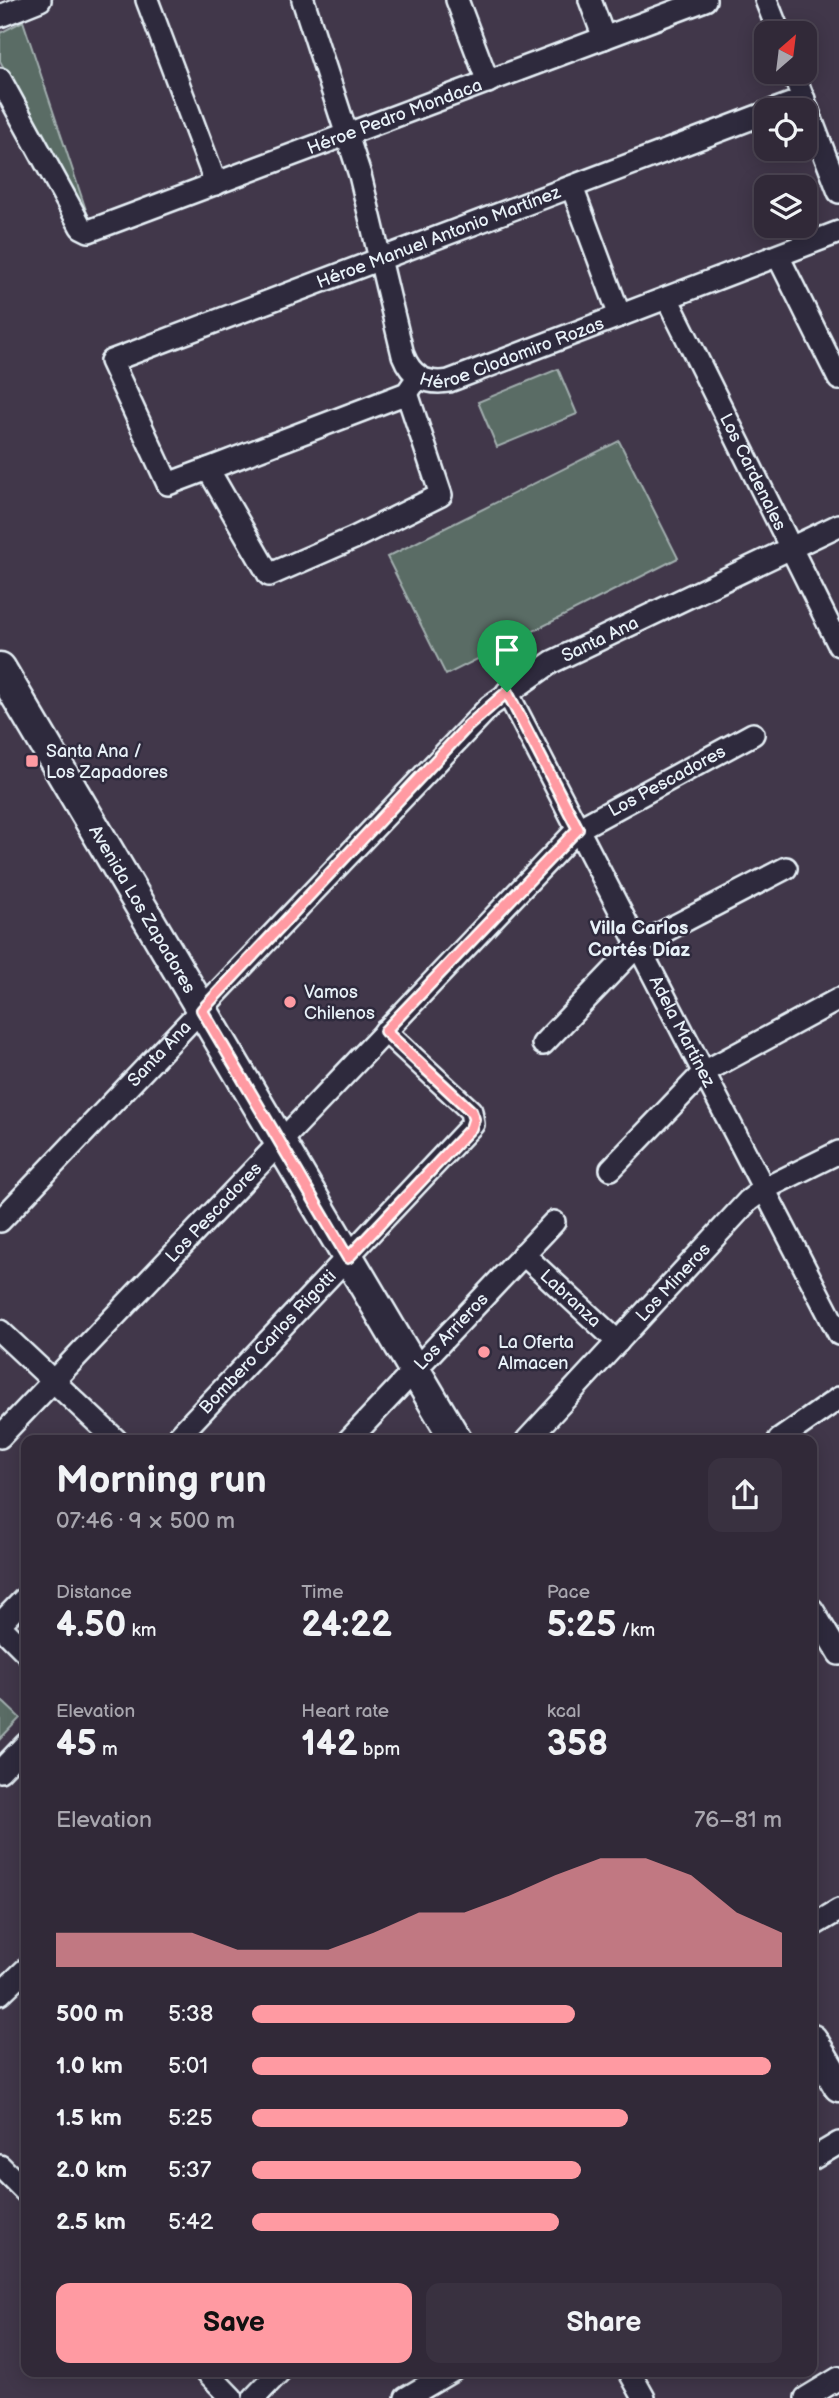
<!DOCTYPE html>
<html lang="en">
<head>
<meta charset="utf-8">
<style>
  :root { --surface:#312938; --page:#393140; --text:#f1f3f6; --muted:#a8a6ae; --line:#4c4553; --accent:#ff9aa2 }
  body { margin:0; font-family:"Balsamiq Sans",sans-serif; background:var(--page); color:var(--text); height:100vh; display:flex; flex-direction:column; font-size:26px; white-space:nowrap }
  * { box-sizing:border-box; margin:0 }
  p { font-size:23px; color:var(--muted) }
  .icon { flex:none; width:38px; height:38px; fill:none; stroke:currentColor; stroke-width:2; stroke-linecap:round; stroke-linejoin:round }
  .map { position:relative; flex:1; overflow:hidden }
  .drawer { position:absolute; left:21px; top:1435px; width:796px; height:942px; display:flex; flex-direction:column; background:var(--surface); border-radius:14px; box-shadow:0 4px 18px #0003,0 0 0 2px var(--line) }
  .drawer>* { flex:none }
  .needle { width:46px; rotate:28deg }
  .tools { position:absolute; left:754px; top:21px; display:grid; gap:14px }
  .tools a { display:grid; place-items:center; width:63px; height:63px; border-radius:14px; background:var(--surface); box-shadow:0 4px 18px #0003,0 0 0 2px var(--line); font-size:35px }
  .pin { position:absolute; display:grid; place-items:center; width:60px; height:60px; color:#fff; margin:-72px -30px; border-radius:50% 50% 50% 0; rotate:-45deg; box-shadow:0 0 7px #0007 }
  .pin .icon { rotate:45deg }
  .round { display:grid; place-items:center; flex:none; width:74px; height:74px; border-radius:14px; background:var(--page) }
  .headline { display:flex; align-items:center; justify-content:space-between; height:119px; padding:0 35px }
  h1 { font-size:38px; font-weight:800; line-height:52px }
  .metrics { display:grid; grid-template-columns:repeat(3,1fr); gap:10px; height:119px; padding:7px 35px }
  .metrics div { display:grid; align-content:center }
  .metrics b { font-size:35px; font-weight:800 }
  .metrics small { font-size:19px; font-weight:400 }
  .metrics p { font-size:19px }
  .chart { height:196px; padding:14px 35px }
  .chart p { display:flex; justify-content:space-between }
  .chart svg { width:100%; height:126px; margin-top:7px; fill:var(--accent); opacity:.7 }
  .button { display:flex; gap:14px; margin-top:auto; padding:14px 35px }
  .button a { flex:1; height:80px; border-radius:14px; background:var(--accent); color:#111; font-size:28px; font-weight:800; line-height:80px; text-align:center }
  .button a+a { background:var(--page); color:var(--text) }
  ul { padding:0 35px; list-style:none; font-size:23px }
  li { display:grid; grid-template-columns:112px 84px 1fr; align-items:center; height:52px }
  li i { height:18px; border-radius:9px; background:var(--accent) }
  .map>svg:first-child { display:block }
  .green { fill:#5a6c65; stroke:#a1aeae; stroke-width:2 }
  .lines { fill:none; stroke-linecap:round; stroke-linejoin:round }
  .street-casing { stroke:#e8f1f8; stroke-width:26 }
  .secondary-casing { stroke:#e8f1f8; stroke-width:35 }
  .street { stroke:#2f2a3d; stroke-width:21 }
  .secondary { stroke:#2f2a3d; stroke-width:30 }
  .route-casing { stroke:#fff; stroke-width:14 }
  .route { stroke:#ff9aa2; stroke-width:9 }
  .poi-dot { fill:#ff9aa2; stroke:#2f2a3d; stroke-width:2.5 }
  .labels { text-anchor:middle; stroke-width:5; stroke-linejoin:round; paint-order:stroke }
  .street-label { font-size:18px; fill:#e8f1f8; stroke:#2f2a3d }
  .poi-label { font-size:18px; fill:#e8f1f8; stroke:#2f2a3d; text-anchor:start }
  .neighbourhood-label { font-size:19px; font-weight:bold; fill:#e8f1f8; stroke:#2f2a3d }
</style>
</head>
<body>
<div class="map">
<svg width="839" height="2398" viewBox="0 0 839 2398">
  <rect width="100%" height="100%" fill="#41374a"/>
  <filter id="ink" filterUnits="userSpaceOnUse"><feTurbulence type="fractalNoise" baseFrequency=".0143" numOctaves="2"/><feDisplacementMap in="SourceGraphic" scale="14" xChannelSelector="R" yChannelSelector="G"/><feConvolveMatrix kernelMatrix="1 2 1 2 8 2 1 2 1" color-interpolation-filters="sRGB"/></filter>
  <g filter="url(#ink)">
    <g class="green">
      <path d="M23,21L89,219L0,61V33Z"/>
      <path d="M558,369L577,414L497,447L478,402Z"/>
      <path d="M619,441L678,558L446,675L387,557Z"/>
      <path d="M0,1699L20,1718L0,1739Z"/>
    </g>
    <g class="lines">
      <g class="street-casing">
        <g id="street">
          <path d="M147,0L216,184"/>
          <path id="s1" d="M303,0L360,175L403,355C411,376 426,385 449,381L839,232"/>
          <path d="M457,0L488,82"/>
          <path d="M590,0L604,38"/>
          <path d="M766,0L779,33"/>
          <path d="M0,16L40,0"/>
          <path d="M793,72L839,192"/>
          <path id="s2" d="M0,79L81,227L89,231L705,0"/>
          <path d="M774,110L804,99"/>
          <path d="M572,187L620,316"/>
          <path d="M778,256L839,379"/>
          <path id="s3" d="M667,298L839,645"/>
          <path id="s4" d="M407,393L441,495L354,538L269,575L208,469L168,484L111,361L766,113"/>
          <path d="M208,469L407,393L414,383"/>
          <path id="s5" d="M507,692L839,1334"/>
          <path d="M543,1044L638,945L786,868"/>
          <path d="M611,1169L704,1072L839,999"/>
          <path id="s6" d="M0,1221L490,706L552,662L839,525"/>
          <path id="s7" d="M523,1254L618,1342"/>
          <path d="M0,1331L116,1440"/>
          <path id="s8" d="M0,1437L578,829L753,734"/>
          <path id="s9" d="M175,1440L473,1124L471,1111L385,1031"/>
          <path id="s10" d="M349,1440L554,1222"/>
          <path id="s11" d="M527,1440L748,1201L764,1189L839,1152"/>
          <path d="M779,1440L839,1398"/>
          <path d="M812,1609L839,1654"/>
          <path d="M0,1624L26,1597"/>
          <path d="M0,1626L26,1652"/>
          <path d="M0,1771L26,1744"/>
          <path d="M812,1926L839,1910"/>
          <path d="M0,1994L26,1969"/>
          <path d="M812,2159L839,2143"/>
          <path d="M0,2166L26,2192"/>
          <path d="M206,2371L232,2398"/>
          <path d="M629,2371L644,2398"/>
          <path d="M254,2398L280,2371"/>
          <path d="M406,2398L452,2371"/>
          <path d="M806,2398L839,2378"/>
        </g>
      </g>
      <g class="secondary-casing">
        <g id="secondary">
          <path id="s12" d="M0,668L456,1440"/>
          <path d="M812,2040L839,2086"/>
        </g>
      </g>
      <use href="#street" class="street"/>
      <use href="#secondary" class="secondary"/>
    </g>
  </g>
  <g class="lines" filter="url(#ink)">
    <g class="route-casing">
      <path id="route" d="M507,692L578,829L385,1031L471,1111L474,1119L471,1128L348,1258L202,1010L468,726Z"/>
    </g>
    <use href="#route" class="route"/>
  </g>
  <g class="poi-dot">
    <rect x="25" y="754" width="14" height="14" rx="3.5"/>
    <circle cx="290" cy="1002" r="7"/>
    <circle cx="484" cy="1352" r="7"/>
  </g>
  <g class="labels">
    <g class="street-label">
      <text dy="6" stroke="none"><textPath href="#s2" startOffset="504">Héroe Pedro Mondaca</textPath></text>
      <text dy="6" stroke="none"><textPath href="#s4" startOffset="948">Héroe Manuel Antonio Martínez</textPath></text>
      <text dy="6" stroke="none"><textPath href="#s1" startOffset="495">Héroe Clodomiro Rozas</textPath></text>
      <text dy="6" stroke="none"><textPath href="#s3" startOffset="194">Los Cardenales</textPath></text>
      <text dy="6" stroke="none"><textPath href="#s6" startOffset="840">Santa Ana</textPath></text>
      <text dy="6" stroke="none"><textPath href="#s8" startOffset="940">Los Pescadores</textPath></text>
      <text dy="6" stroke="none"><textPath href="#s12" startOffset="280">Avenida Los Zapadores</textPath></text>
      <text dy="6" stroke="none"><textPath href="#s5" startOffset="382">Adela Martínez</textPath></text>
      <text dy="6" stroke="none"><textPath href="#s6" startOffset="231">Santa Ana</textPath></text>
      <text dy="6" stroke="none"><textPath href="#s8" startOffset="310">Los Pescadores</textPath></text>
      <text dy="6" stroke="none"><textPath href="#s11" startOffset="215">Los Mineros</textPath></text>
      <text dy="6" stroke="none"><textPath href="#s7" startOffset="65">Labranza</textPath></text>
      <text dy="6" stroke="none"><textPath href="#s10" startOffset="149">Los Arrieros</textPath></text>
      <text dy="6" stroke="none"><textPath href="#s9" startOffset="135">Bombero Carlos Rigotti</textPath></text>
    </g>
    <g class="poi-label">
      <text x="46" y="757">Santa Ana /<tspan x="46" dy="21">Los Zapadores</tspan></text>
      <text x="304" y="998">Vamos<tspan x="304" dy="21">Chilenos</tspan></text>
      <text x="498" y="1348">La Oferta<tspan x="498" dy="21">Almacen</tspan></text>
    </g>
    <g class="neighbourhood-label">
      <text x="639" y="934">Villa Carlos<tspan x="639" dy="22">Cortés Díaz</tspan></text>
    </g>
  </g>
</svg>
<div class="tools">
<a><svg class="needle" viewBox="-14 -14 28 28"><path d="M0-13l5 13h-10z" fill="#e53935"/><path d="M0 13l5-13h-10z" fill="#a8a6ae"/></svg></a>
<a><svg class="icon" aria-label="locate" viewBox="0 0 24 24"><circle cx="12" cy="12" r="6"/><path d="M12 2v4M12 18v4M2 12h4M18 12h4"/></svg></a>
<a><svg class="icon" aria-label="layers" viewBox="0 0 24 24"><path d="M12 4l9 5-9 5-9-5zM3 14l9 5 9-5"/></svg></a>
</div>
<div class="pin" style="left:507px;top:692px;background:#1e9e55"><svg class="icon" aria-label="arrive" viewBox="0 0 24 24"><path d="M6 21V4h12l-3 4 3 4H6"/></svg></div>
<section class="drawer">
<div class="headline"><div><h1>Morning run</h1><p>07:46 · 9 × 500 m</p></div><a class="round"><svg class="icon" aria-label="share" viewBox="0 0 24 24"><path d="M12 15V3M7 8l5-5 5 5M5 13v7h14v-7"/></svg></a></div>
<div class="metrics">
<div><p>Distance</p><b>4.50<small> km</small></b></div>
<div><p>Time</p><b>24:22</b></div>
<div><p>Pace</p><b>5:25<small> /km</small></b></div>
</div>
<div class="metrics">
<div><p>Elevation</p><b>45<small> m</small></b></div>
<div><p>Heart rate</p><b>142<small> bpm</small></b></div>
<div><p>kcal</p><b>358</b></div>
</div>
<div class="chart"><p><span>Elevation</span>76–81 m</p>
<svg viewBox="0 0 160 44" preserveAspectRatio="none"><path d="M0 44V32L10 32L20 32L30 32L40 38L50 38L60 38L70 32L80 25L90 25L100 19L110 12L120 6L130 6L140 12L150 25L160 32V44z"/></svg>
</div>
<ul>
<li><b>500 m</b>5:38<i style="width:61%"></i></li>
<li><b>1.0 km</b>5:01<i style="width:98%"></i></li>
<li><b>1.5 km</b>5:25<i style="width:71%"></i></li>
<li><b>2.0 km</b>5:37<i style="width:62%"></i></li>
<li><b>2.5 km</b>5:42<i style="width:58%"></i></li>
</ul>
<div class="button"><a>Save</a><a>Share</a></div>
</section>
</div>
</body>
</html>
